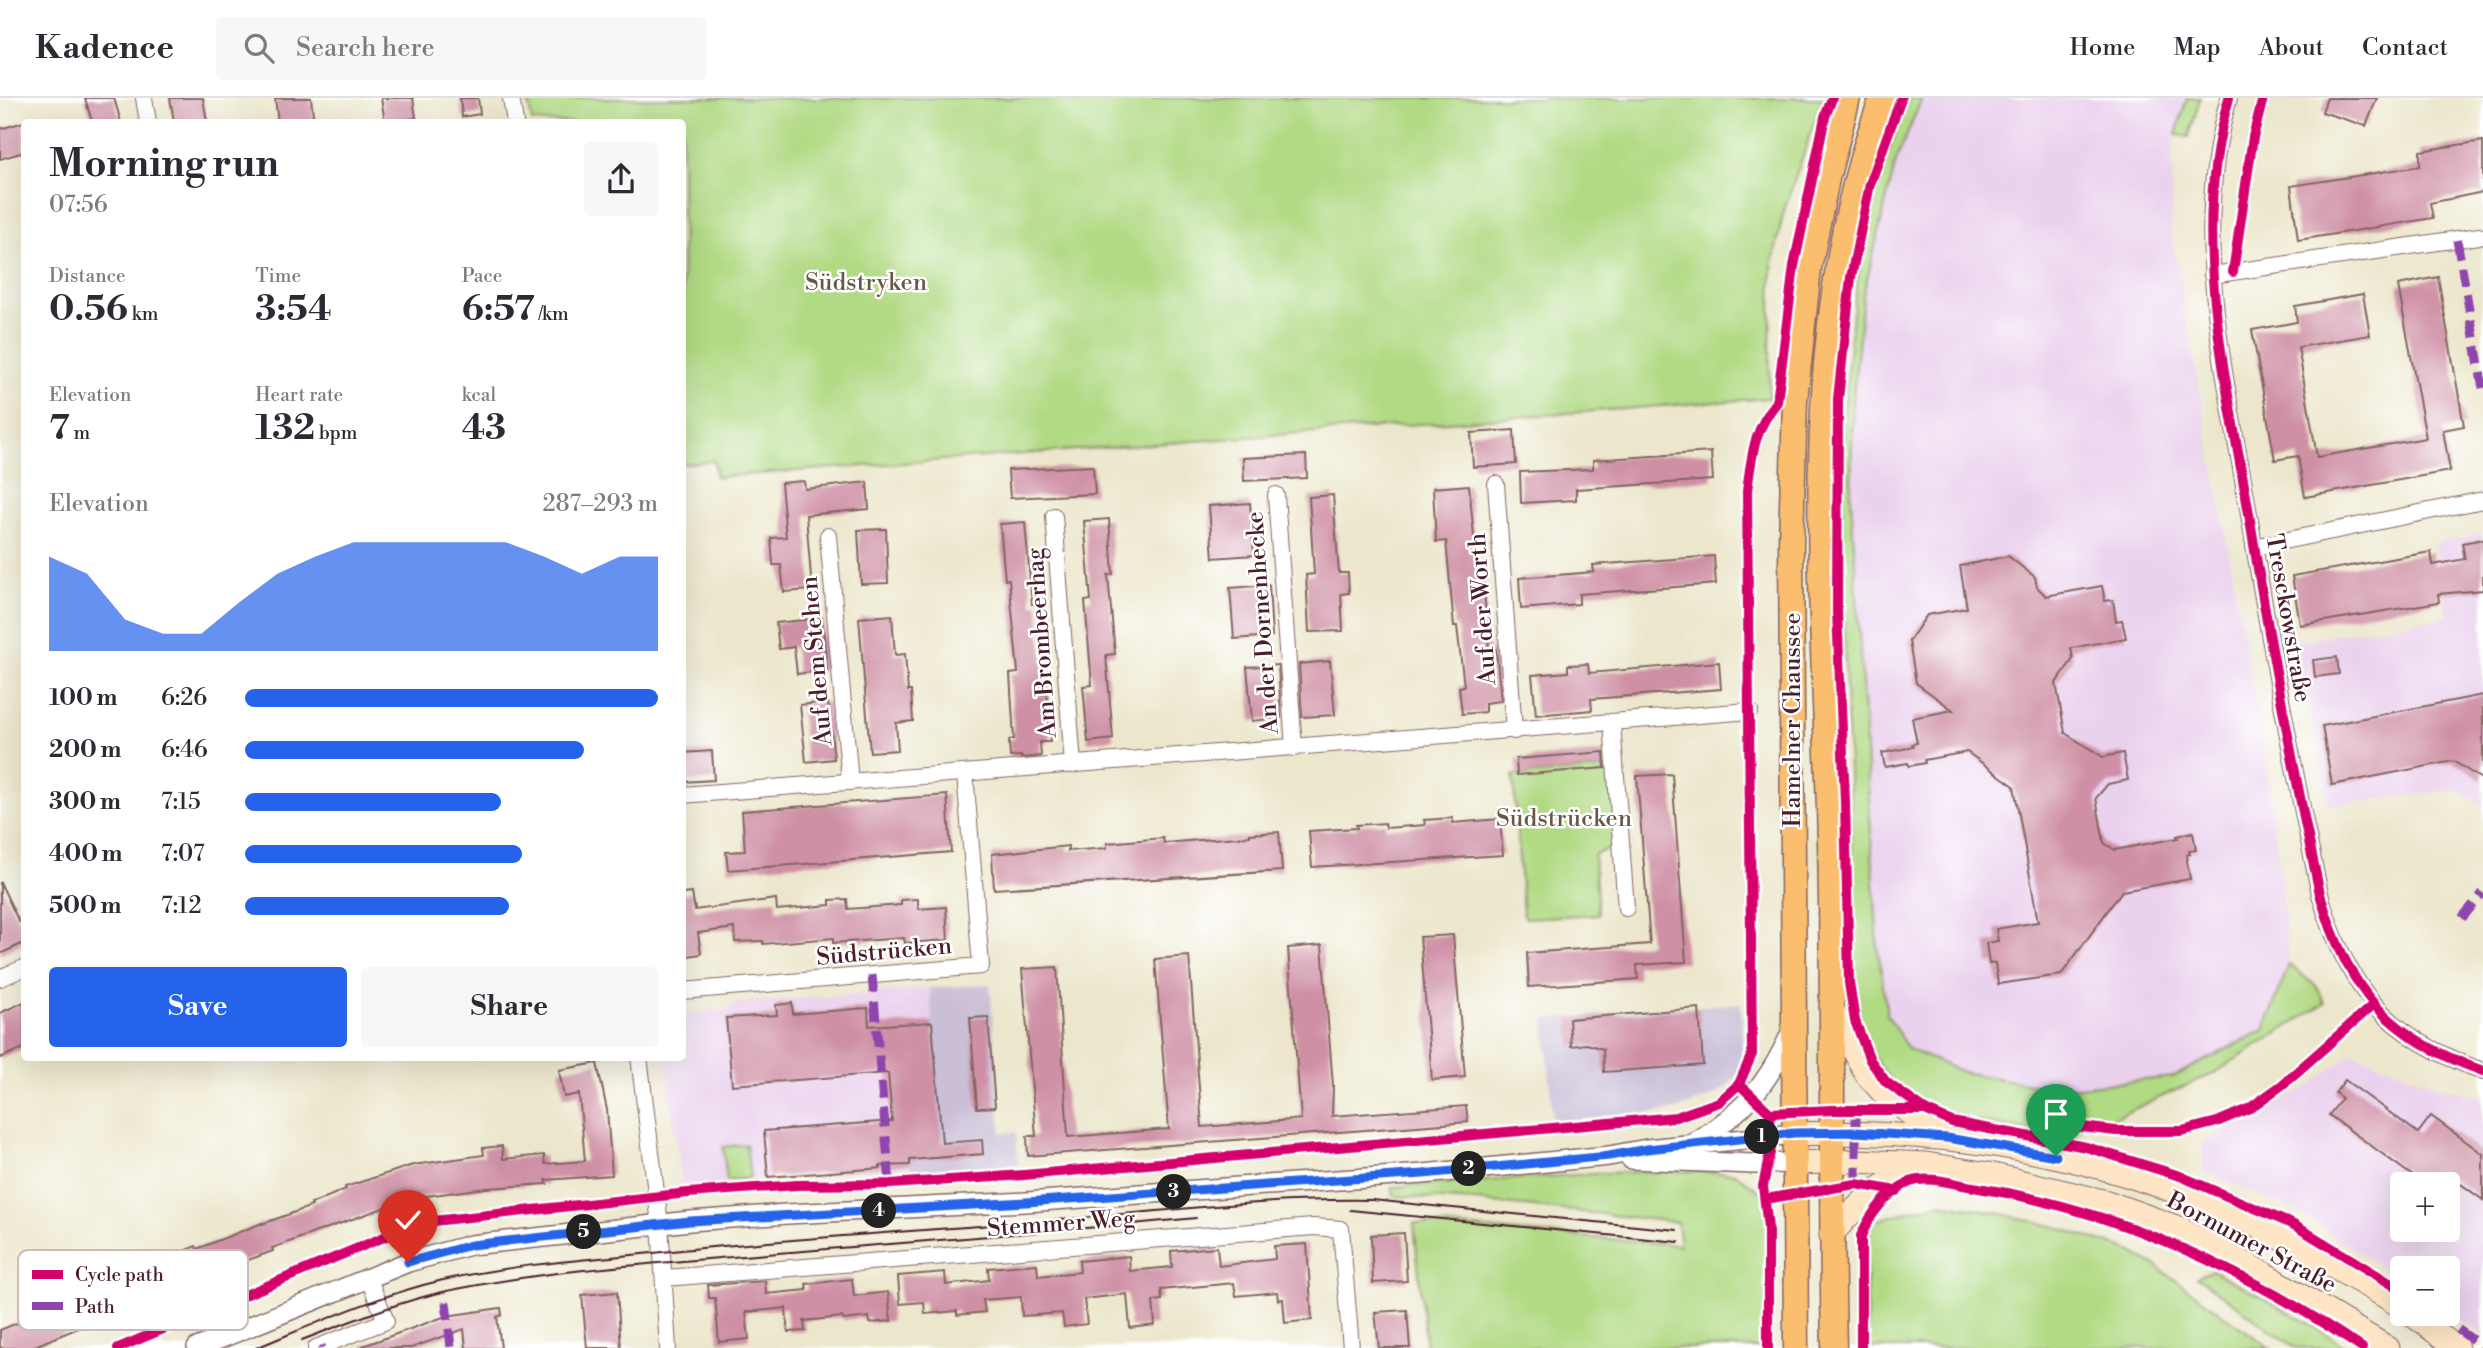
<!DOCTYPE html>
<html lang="en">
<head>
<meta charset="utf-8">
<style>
  :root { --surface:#fff; --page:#f7f7f7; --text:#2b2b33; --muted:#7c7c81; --line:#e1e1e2; --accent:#2563eb }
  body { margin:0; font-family:"Libre Bodoni",serif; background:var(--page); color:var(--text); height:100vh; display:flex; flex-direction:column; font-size:26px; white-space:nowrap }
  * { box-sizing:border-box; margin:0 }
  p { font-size:23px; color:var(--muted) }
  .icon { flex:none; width:38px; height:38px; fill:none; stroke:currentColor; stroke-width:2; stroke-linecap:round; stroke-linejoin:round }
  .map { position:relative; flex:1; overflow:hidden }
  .details { position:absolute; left:21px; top:21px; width:665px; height:942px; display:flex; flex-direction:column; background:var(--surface); border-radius:7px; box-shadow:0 7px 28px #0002 }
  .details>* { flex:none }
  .buttons { position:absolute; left:2390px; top:1074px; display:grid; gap:14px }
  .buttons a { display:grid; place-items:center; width:70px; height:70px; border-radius:7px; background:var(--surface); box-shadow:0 7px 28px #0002; font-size:35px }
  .pin { position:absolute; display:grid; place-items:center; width:60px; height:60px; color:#fff; margin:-72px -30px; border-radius:50% 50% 50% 0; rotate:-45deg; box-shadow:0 0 7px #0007 }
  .pin .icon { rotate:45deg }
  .km { position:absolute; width:35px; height:35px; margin:-18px; border-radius:50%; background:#222; color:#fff; font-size:19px; line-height:35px; text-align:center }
  .round { display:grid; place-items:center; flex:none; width:74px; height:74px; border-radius:7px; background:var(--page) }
  .headline { display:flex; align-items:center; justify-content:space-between; height:119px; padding:0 28px }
  h1 { font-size:38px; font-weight:700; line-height:52px }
  .stats { display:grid; grid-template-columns:repeat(3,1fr); gap:10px; height:119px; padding:7px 28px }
  .stats div { display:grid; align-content:center }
  .stats b { font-size:35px; font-weight:700 }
  .stats small { font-size:19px; font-weight:400 }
  .stats p { font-size:19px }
  .chart { height:196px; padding:14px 28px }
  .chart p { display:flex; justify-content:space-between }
  .chart svg { width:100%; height:126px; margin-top:7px; fill:var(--accent); opacity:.7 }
  .button { display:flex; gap:14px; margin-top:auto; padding:14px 28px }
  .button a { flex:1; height:80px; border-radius:7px; background:var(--accent); color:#fff; font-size:28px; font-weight:700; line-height:80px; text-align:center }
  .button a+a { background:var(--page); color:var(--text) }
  ul { padding:0 28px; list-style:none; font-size:23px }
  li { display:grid; grid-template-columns:112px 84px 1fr; align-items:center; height:52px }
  li i { height:18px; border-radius:9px; background:var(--accent) }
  header { display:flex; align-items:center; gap:42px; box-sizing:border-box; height:98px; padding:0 35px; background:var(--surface); border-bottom:2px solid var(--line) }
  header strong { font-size:33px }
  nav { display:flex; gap:38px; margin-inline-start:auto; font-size:24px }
  .search { width:490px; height:63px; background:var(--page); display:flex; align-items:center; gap:18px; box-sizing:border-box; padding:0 24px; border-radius:7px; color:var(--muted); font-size:26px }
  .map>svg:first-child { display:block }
  .built { fill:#ead1ed; fill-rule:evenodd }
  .industrial { fill:#cabfd7 }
  .green { fill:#b1da84; stroke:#7e7c58; stroke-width:2 }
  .building { fill:#cf90a5 }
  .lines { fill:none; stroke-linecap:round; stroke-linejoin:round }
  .minor-casing { stroke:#836563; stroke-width:18 }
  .tertiary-casing { stroke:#836563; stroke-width:22 }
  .secondary-casing { stroke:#836563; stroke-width:25 }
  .primary-casing { stroke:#836563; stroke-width:27 }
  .minor { stroke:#fff; stroke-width:16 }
  .tertiary { stroke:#fff; stroke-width:19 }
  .secondary { stroke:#fde5c5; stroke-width:23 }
  .primary { stroke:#fbbd6e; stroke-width:24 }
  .tram { stroke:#4a1f2b; stroke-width:2 }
  .quiet { stroke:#8e44ad; stroke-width:9; stroke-dasharray:18 9; stroke-linecap:butt }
  .cycleway-casing { stroke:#fff; stroke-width:15 }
  .cycleway { stroke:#d6006c; stroke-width:10 }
  .route-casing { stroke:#fff; stroke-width:14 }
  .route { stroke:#2563eb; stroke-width:9 }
  .labels { text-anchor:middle; stroke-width:5; stroke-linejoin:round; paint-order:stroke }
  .park-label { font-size:24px; fill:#695746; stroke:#fff }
  .street-label { font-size:24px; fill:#4a1f2b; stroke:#fff }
  .key { fill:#fff; stroke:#c9bcbf; stroke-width:2 }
  .key-label { font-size:19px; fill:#4a1f2b }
</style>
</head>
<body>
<header>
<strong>Kadence</strong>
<div class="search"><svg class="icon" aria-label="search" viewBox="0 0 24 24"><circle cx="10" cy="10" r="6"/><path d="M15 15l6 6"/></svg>Search here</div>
<nav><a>Home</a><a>Map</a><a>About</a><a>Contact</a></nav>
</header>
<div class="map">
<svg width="2483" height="1250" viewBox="0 0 2483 1250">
  <rect width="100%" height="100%" fill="#fff"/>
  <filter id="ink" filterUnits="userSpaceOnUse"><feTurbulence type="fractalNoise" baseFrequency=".0143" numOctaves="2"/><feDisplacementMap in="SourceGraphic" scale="14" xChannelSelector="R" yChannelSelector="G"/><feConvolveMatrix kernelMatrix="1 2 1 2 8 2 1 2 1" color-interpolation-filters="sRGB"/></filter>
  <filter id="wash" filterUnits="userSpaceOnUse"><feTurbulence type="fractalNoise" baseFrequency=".00686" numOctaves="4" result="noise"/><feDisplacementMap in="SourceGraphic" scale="28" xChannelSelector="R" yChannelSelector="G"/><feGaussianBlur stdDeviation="1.57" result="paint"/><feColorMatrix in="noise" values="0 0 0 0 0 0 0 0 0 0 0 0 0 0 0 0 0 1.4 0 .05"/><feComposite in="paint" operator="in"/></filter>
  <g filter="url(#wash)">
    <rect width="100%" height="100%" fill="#ece7cc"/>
    <g class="built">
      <path d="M1922,0H2187L2173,49L2171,133L2264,651L2281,780L2289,867L2264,932L2174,979L2058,991L1962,974L1908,951L1887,917L1878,853L1858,533L1851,399L1853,300L1863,197L1896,63Z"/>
      <path d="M2483,435V708L2457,692L2329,707L2296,543L2448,518L2434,445Z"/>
      <path d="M930,890L940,1039L910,1062V1068L682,1088L665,959H682L683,915L730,912V906Z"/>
      <path d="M2353,955L2441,989L2483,999V1237L2448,1214V1171H2403V1184L2294,1112L2204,1074L2202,1045L2303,992ZM2403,1087H2448V1132H2403Z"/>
    </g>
    <g class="industrial">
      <path d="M990,886L1001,1035L1016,1034L1018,1066L910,1074V1062L940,1040L930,890Z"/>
      <path d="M1741,905L1743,953L1737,978L1718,996L1676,1012L1553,1025L1545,921Z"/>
    </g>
    <g class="green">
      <path d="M528,0H1823L1784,112L1772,169L1769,300L716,379L714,363L683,366L682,24H532Z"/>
      <path d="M1909,0H1922L1896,63L1863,197L1853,300L1851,399L1878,853L1887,917L1908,951L1962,974L2059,991L2173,979L2264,932L2289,867L2316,888L2325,905L2216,974L2110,1022L2050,1019L2030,1032C1972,1023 1906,1017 1874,959C1852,917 1853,869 1853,823C1852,783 1852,743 1850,702C1845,546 1834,390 1851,235C1856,185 1863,134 1877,87C1886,58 1898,29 1909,0Z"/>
      <path d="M2187,0H2200L2189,39L2176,37Z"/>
      <path d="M1612,670L1617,745L1613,749L1594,757L1598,816L1526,820L1523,816L1513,678Z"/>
      <path d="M746,1046L750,1080L727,1083L723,1049Z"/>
      <path d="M1672,1073L1735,1075L1765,1097L1768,1130V1250H1426L1414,1125L1680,1147L1677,1124L1475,1103L1394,1098L1392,1089L1605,1075Z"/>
      <path d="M1940,1105L1995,1114L2056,1129L2125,1151L2156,1168L2270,1250H1867L1866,1139L1873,1123Z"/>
      <path d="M2212,1172L2314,1228L2347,1250H2296L2197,1179Z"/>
    </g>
    <g id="blocks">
      <g class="building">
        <path d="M85,0H114L121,24H92Z"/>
        <path d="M170,0H203L207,24H174Z"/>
        <path d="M275,0H311L314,24H278Z"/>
        <path d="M381,0H413L416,20L385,24Z"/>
        <path d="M460,0H478L480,16L462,19Z"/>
        <path d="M2327,0H2377L2366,28L2322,14Z"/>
        <path d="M24,24V54L0,61V31Z"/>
        <path d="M2483,43V94L2430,105L2433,120L2298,142L2291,88L2420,68V53Z"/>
        <path d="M2438,179L2464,328L2443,332L2450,373L2305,399L2298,358L2275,362L2252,232L2297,224L2295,208L2363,196L2370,237L2298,249L2317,359L2426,340L2398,187Z"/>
        <path d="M1514,332L1516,366L1473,369L1471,335Z"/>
        <path d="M1711,354L1713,382L1576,391V402L1521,405L1520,374L1593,371V362Z"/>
        <path d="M1306,357L1307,380L1244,383L1243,360Z"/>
        <path d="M1093,368L1095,396L1010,400L1008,372Z"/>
        <path d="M804,383L805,391L867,384L869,411L806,417L812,492L784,494L781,467H773L771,440L786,439L781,385Z"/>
        <path d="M1469,387L1477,469L1482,468L1489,551H1496L1501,603L1485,605V614L1462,616L1459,589L1464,588L1457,528H1454L1446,443L1436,444L1433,390Z"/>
        <path d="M1333,397L1339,475H1348L1349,495L1341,496L1343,533L1309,534L1306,477L1314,476L1309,399Z"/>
        <path d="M1250,405L1254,457L1213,460L1209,408Z"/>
        <path d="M1109,421L1113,476L1108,477L1115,556L1106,557L1113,641L1088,644L1083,588L1092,587L1085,503L1091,502L1084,423Z"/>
        <path d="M1025,424L1032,506H1038L1044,574L1046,573L1050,644H1040L1041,658L1021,660V658L1010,659L1009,642L1014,641L1010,576L1018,575L1009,481L1005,482L1000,426Z"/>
        <path d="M886,431L888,485L861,486L858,432Z"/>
        <path d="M2483,441V492L2438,496L2439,504L2300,527L2292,478L2431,454L2433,467L2465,461L2462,445Z"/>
        <path d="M1714,458L1716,486L1579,496V506L1521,511L1519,480L1594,474L1593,467Z"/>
        <path d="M2008,458L2035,479L2037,489L2046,498L2102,488L2105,503L2113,502L2116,523L2122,522L2126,540L2071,550L2073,561L2056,585L2065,635L2103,659L2123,655L2128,682L2108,686L2096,700L2104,745L2115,752L2178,740L2177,738L2193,734L2196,752L2189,753L2190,756L2186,757L2190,781L2122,793L2061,877L1998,886L1995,865L1989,866L1986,845L1998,843L1996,831L2038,824L2014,688L1967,654L1924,662L1925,665L1909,668L1908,665L1885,669L1882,655L1913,649L1912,646L1917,645L1912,620L1953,612L1916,585L1909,543L1927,517L1967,510L1960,468Z"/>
        <path d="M1269,487L1272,538L1234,541L1230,490Z"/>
        <path d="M892,517L895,557L905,556L908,593H911L913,623L896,625L898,652L870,654L859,520Z"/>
        <path d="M822,520L827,572L797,576L794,549L779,551L776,525Z"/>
        <path d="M2337,559L2339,576L2315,579L2313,562Z"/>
        <path d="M1330,563L1335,617L1302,619L1299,566Z"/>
        <path d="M1719,564L1721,591L1591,601L1592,612L1536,617L1532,577L1568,574V567L1588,566L1589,575Z"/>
        <path d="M1278,567L1281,620L1252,623L1247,569Z"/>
        <path d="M2483,597V682L2453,663L2332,687L2322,628Z"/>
        <path d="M828,604L834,661L806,664L800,607Z"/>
        <path d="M712,653L714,682L682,684V655Z"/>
        <path d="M1604,654L1605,670L1517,677L1516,661Z"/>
        <path d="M1672,676L1686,864L1637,867L1638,881L1529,889L1527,855L1650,846L1637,678Z"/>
        <path d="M947,697L951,754L728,772L726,754L745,753L742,713Z"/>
        <path d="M1453,720V725L1500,721L1503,757L1312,769L1309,733L1357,730L1356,727L1385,725L1386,730L1425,727L1424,722Z"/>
        <path d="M1279,734L1282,773L994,791L992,756L1068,748V753L1107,750V745L1163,740L1164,745L1250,738V736Z"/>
        <path d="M0,784L19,824L24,822V845L0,856Z"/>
        <path d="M692,795L695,812L776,801L777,812L830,807V802L847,801L848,811L901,807V802L918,801V811L946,809L948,842L905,845L904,840L833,845V840L763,846V843L735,844L734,830L698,835L701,856L682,859V796Z"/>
        <path d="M1453,837L1465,979L1432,982L1420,839Z"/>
        <path d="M1322,847L1333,988L1332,1018L1466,1008L1468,1024L1028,1058L1027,1038H1036L1022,871L1057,869L1068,1039L1169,1031L1155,861L1189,858L1202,1029L1292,1022L1301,1021L1288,850Z"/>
        <path d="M24,904V950L0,960V915Z"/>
        <path d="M792,905L793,916L868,910L869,928L932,924L942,1045L982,1042L983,1056L910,1062V1067L880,1068L881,1070L768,1079L764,1033L892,1023L888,975L732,987L726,920L777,917L776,907Z"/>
        <path d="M1699,910L1703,967L1604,974L1603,951L1587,946L1571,948L1569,921Z"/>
        <path d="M988,919L995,1009L977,1010L970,920Z"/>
        <path d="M597,965L607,1012L612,1077L546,1082L547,1086L486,1090L411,1100L272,1150L273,1153L207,1177L30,1250H0V1232L150,1171L149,1167L176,1156L196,1148L197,1151L262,1125V1126L312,1108L311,1106L346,1091L345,1089L413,1067L484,1057L483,1050L502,1048L503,1061L544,1057L545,1066L585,1063L579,996L564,999L559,972Z"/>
        <path d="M2345,982L2418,1035L2431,1018L2483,1056V1102L2451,1079L2445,1087H2425L2329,1017L2342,1000L2335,995Z"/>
        <path d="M1404,1135L1407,1183L1373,1185L1371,1137Z"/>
        <path d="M1307,1146L1312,1222L1285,1225L1283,1201L1278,1202L1277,1194L1236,1198L1234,1185L1161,1192L1162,1202L1153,1203L1155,1227L1130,1230L1127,1196L1084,1201L1087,1226L1064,1229L1062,1215L1022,1218L1021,1199L983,1202L985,1214L957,1217V1213L925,1216L924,1204L900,1206L898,1178L945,1174L946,1187L989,1182L988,1170L1037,1166L1038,1178L1080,1174L1079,1163L1129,1158L1130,1173L1172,1169L1171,1153L1217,1149L1219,1168L1275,1161L1274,1148Z"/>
        <path d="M852,1181L854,1198L888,1194L891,1223L870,1225L869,1219L843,1222L842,1219L804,1223L805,1233L788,1234L786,1210L746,1214L749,1241L719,1244L715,1200H709L708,1187L765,1183L766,1196L807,1192L806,1186Z"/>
        <path d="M617,1194L621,1250H587L582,1197Z"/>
        <path d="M501,1210L502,1217L497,1219L501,1250H466L464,1231L411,1250H363V1248L446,1218Z"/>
        <path d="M1407,1212L1410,1250H1379L1375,1214Z"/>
      </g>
    </g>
  </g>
  <g filter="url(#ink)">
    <use href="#blocks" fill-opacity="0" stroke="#836563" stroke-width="2"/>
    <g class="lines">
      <g class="minor-casing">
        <g id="minor">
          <path d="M144,0L148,24"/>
          <path d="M511,0L515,24"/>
          <path d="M2229,0C2190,133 2224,271 2247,404C2268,535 2292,666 2320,796C2347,892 2388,940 2483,973"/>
          <path d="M2212,177L2479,138"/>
          <path d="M1496,386L1514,633"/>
          <path d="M1276,397L1294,650"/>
          <path d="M1054,418L1073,667"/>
          <path d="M828,438L850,684"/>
          <path d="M2254,449L2483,402"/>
          <path d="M1612,625L1626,810"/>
          <path d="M682,697L1750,613"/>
          <path d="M0,880L24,870"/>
          <path d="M682,893L981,868L965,676"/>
          <path d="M639,959L660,1126L668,1250"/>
          <path d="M665,1180L1314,1129L1341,1131L1351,1250"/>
          <path d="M316,1250L386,1223L368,1179"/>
        </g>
      </g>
      <g class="tertiary-casing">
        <g id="tertiary">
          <path d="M1697,1043C1746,1012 1768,986 1792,933"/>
          <path d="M1631,1061L1753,1066L1795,1065"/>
          <path d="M197,1250L408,1164L471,1147L690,1123L787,1116L1026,1104L1423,1076L1609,1058L1647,1051L1794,1036"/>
        </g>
      </g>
      <g class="secondary-casing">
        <g id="secondary">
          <path d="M1832,911L1867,977L1886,998L1944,1039"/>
          <path d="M1794,1036C1988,1029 2162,1069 2330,1167C2354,1181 2380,1194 2403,1210"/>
          <path d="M1795,1065L1856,1063L1926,1066L1989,1076L2107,1104L2179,1130L2265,1176L2388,1250"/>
          <path d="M1831,1137C1857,1108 1881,1082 1918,1069"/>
          <path d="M2411,1216L2457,1250"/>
        </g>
      </g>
      <g class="primary-casing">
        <g id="primary">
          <path d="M1796,1250L1791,444L1795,303L1809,170L1827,81L1848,0"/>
          <path d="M1834,1250C1830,1082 1834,913 1830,745C1824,501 1794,233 1882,0"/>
        </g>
      </g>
      <use href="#minor" class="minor"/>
      <use href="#tertiary" class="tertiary"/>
      <use href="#secondary" class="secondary"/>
      <use href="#primary" class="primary"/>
      <g class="tram">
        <path d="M1350,1112L1679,1144"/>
        <path d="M302,1242C349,1224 397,1204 447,1193C553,1171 661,1165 768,1156C911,1144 1054,1134 1196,1120"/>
        <path d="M256,1250C317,1225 379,1197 443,1182C525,1164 609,1160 692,1151C801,1140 911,1133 1020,1125C1138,1116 1254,1100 1372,1102L1677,1132"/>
      </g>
      <g class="quiet">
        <path d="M2457,142L2483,290"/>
        <path d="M2462,820L2483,795"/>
        <path d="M872,877L890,1086"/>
        <path d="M1856,1086V1012"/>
        <path d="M446,1204L451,1250"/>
        <path d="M2436,1216L2483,1249"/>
        <path d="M321,1248L322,1250"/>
      </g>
      <g class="cycleway-casing">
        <g id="cycleway">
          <path d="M1901,0L1870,86L1851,179L1838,301L1837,513L1845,703L1849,885L1855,923L1870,962L1886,984L1925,1012L1952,1024L2086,1049L2180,1078L2294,1127L2403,1193"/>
          <path d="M2229,0C2190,133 2224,271 2247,404C2268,535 2292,666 2320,796C2347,892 2388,940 2483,973"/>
          <path d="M2233,174L2253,39L2263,0"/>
          <path d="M1739,986L1770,1015L1771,1050L1763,1088L1768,1130V1250"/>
          <path d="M1770,1015L1832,1012H1925"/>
          <path d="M2035,1038L2057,1026L2116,1033H2182L2217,1024L2250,1010L2282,987L2374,906"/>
          <path d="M1765,1101L1856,1086L1897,1093"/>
          <path d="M118,1250L401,1132L433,1123L688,1095L797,1087L890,1086L1024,1077L1676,1019L1719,1004L1739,986L1752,956L1747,393C1752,357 1753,333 1777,304L1794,168L1825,19L1832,0"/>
          <path d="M1861,1250V1138C1870,1116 1887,1094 1910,1084C1928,1077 1954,1086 1973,1089C2116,1111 2242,1170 2362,1250"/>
        </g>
      </g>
      <use href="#cycleway" class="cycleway"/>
    </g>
  </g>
  <g class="lines" filter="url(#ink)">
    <g class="route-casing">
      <path id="route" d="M408,1164L471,1147L690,1123L1026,1104L1423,1076L1609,1058L1647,1051L1794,1035L1856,1034L1947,1040L2056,1058"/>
    </g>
    <use href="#route" class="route"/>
  </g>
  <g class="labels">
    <g class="park-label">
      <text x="866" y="192">Südstryken</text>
      <text x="1564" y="728">Südstrücken</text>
    </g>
    <g class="street-label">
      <text transform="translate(1482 511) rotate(-94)" y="8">Auf der Worth</text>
      <text transform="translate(2289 520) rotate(80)" y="8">Tresckowstraße</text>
      <text transform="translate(1262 525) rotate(-94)" y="8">An der Dornenhecke</text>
      <text transform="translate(1041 545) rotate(-94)" y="8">Am Brombeerhag</text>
      <text transform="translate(816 563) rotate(-95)" y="8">Auf dem Stehen</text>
      <text transform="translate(1792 622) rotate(-90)" y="8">Hamelner Chaussee</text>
      <text transform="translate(884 853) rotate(-5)" y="8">Südstrücken</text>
      <text transform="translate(1061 1125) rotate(-4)" y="8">Stemmer Weg</text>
      <text transform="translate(2252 1144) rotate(28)" y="8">Bornumer Straße</text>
    </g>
  </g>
  <rect x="18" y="1152" width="230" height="80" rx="10" class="key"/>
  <rect x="32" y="1172" width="31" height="9" fill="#d6006c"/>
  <rect x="32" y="1204" width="31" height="8" fill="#8e44ad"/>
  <g class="key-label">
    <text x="75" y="1183">Cycle path</text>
    <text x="75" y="1215">Path</text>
  </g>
</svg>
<div class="buttons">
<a>+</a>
<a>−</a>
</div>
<div class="pin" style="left:2056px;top:1058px;background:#1e9e55"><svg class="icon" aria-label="arrive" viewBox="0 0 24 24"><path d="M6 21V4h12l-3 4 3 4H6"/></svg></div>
<div class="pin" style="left:408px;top:1164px;background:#d93025"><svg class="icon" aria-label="check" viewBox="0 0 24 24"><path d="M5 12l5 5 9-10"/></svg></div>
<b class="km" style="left:1762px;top:1039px">1</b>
<b class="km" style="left:1469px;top:1071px">2</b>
<b class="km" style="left:1174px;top:1094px">3</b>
<b class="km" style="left:879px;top:1113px">4</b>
<b class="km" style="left:584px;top:1134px">5</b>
<section class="details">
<div class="headline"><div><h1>Morning run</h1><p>07:56</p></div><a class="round"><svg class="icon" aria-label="share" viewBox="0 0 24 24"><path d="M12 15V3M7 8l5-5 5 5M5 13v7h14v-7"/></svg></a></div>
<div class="stats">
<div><p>Distance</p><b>0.56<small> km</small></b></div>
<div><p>Time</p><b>3:54</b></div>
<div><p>Pace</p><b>6:57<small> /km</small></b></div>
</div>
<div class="stats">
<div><p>Elevation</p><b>7<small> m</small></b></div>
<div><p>Heart rate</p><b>132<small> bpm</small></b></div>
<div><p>kcal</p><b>43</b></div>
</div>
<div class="chart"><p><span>Elevation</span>287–293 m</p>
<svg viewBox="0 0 160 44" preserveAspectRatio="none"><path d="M0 44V11L10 17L20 33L30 38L40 38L50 27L60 17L70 11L80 6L90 6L100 6L110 6L120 6L130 11L140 17L150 11L160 11V44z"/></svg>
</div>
<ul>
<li><b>100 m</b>6:26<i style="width:100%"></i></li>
<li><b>200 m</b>6:46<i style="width:82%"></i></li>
<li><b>300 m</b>7:15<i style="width:62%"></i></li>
<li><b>400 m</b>7:07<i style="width:67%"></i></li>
<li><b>500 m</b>7:12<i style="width:64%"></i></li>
</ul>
<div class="button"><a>Save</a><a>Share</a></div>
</section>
</div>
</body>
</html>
